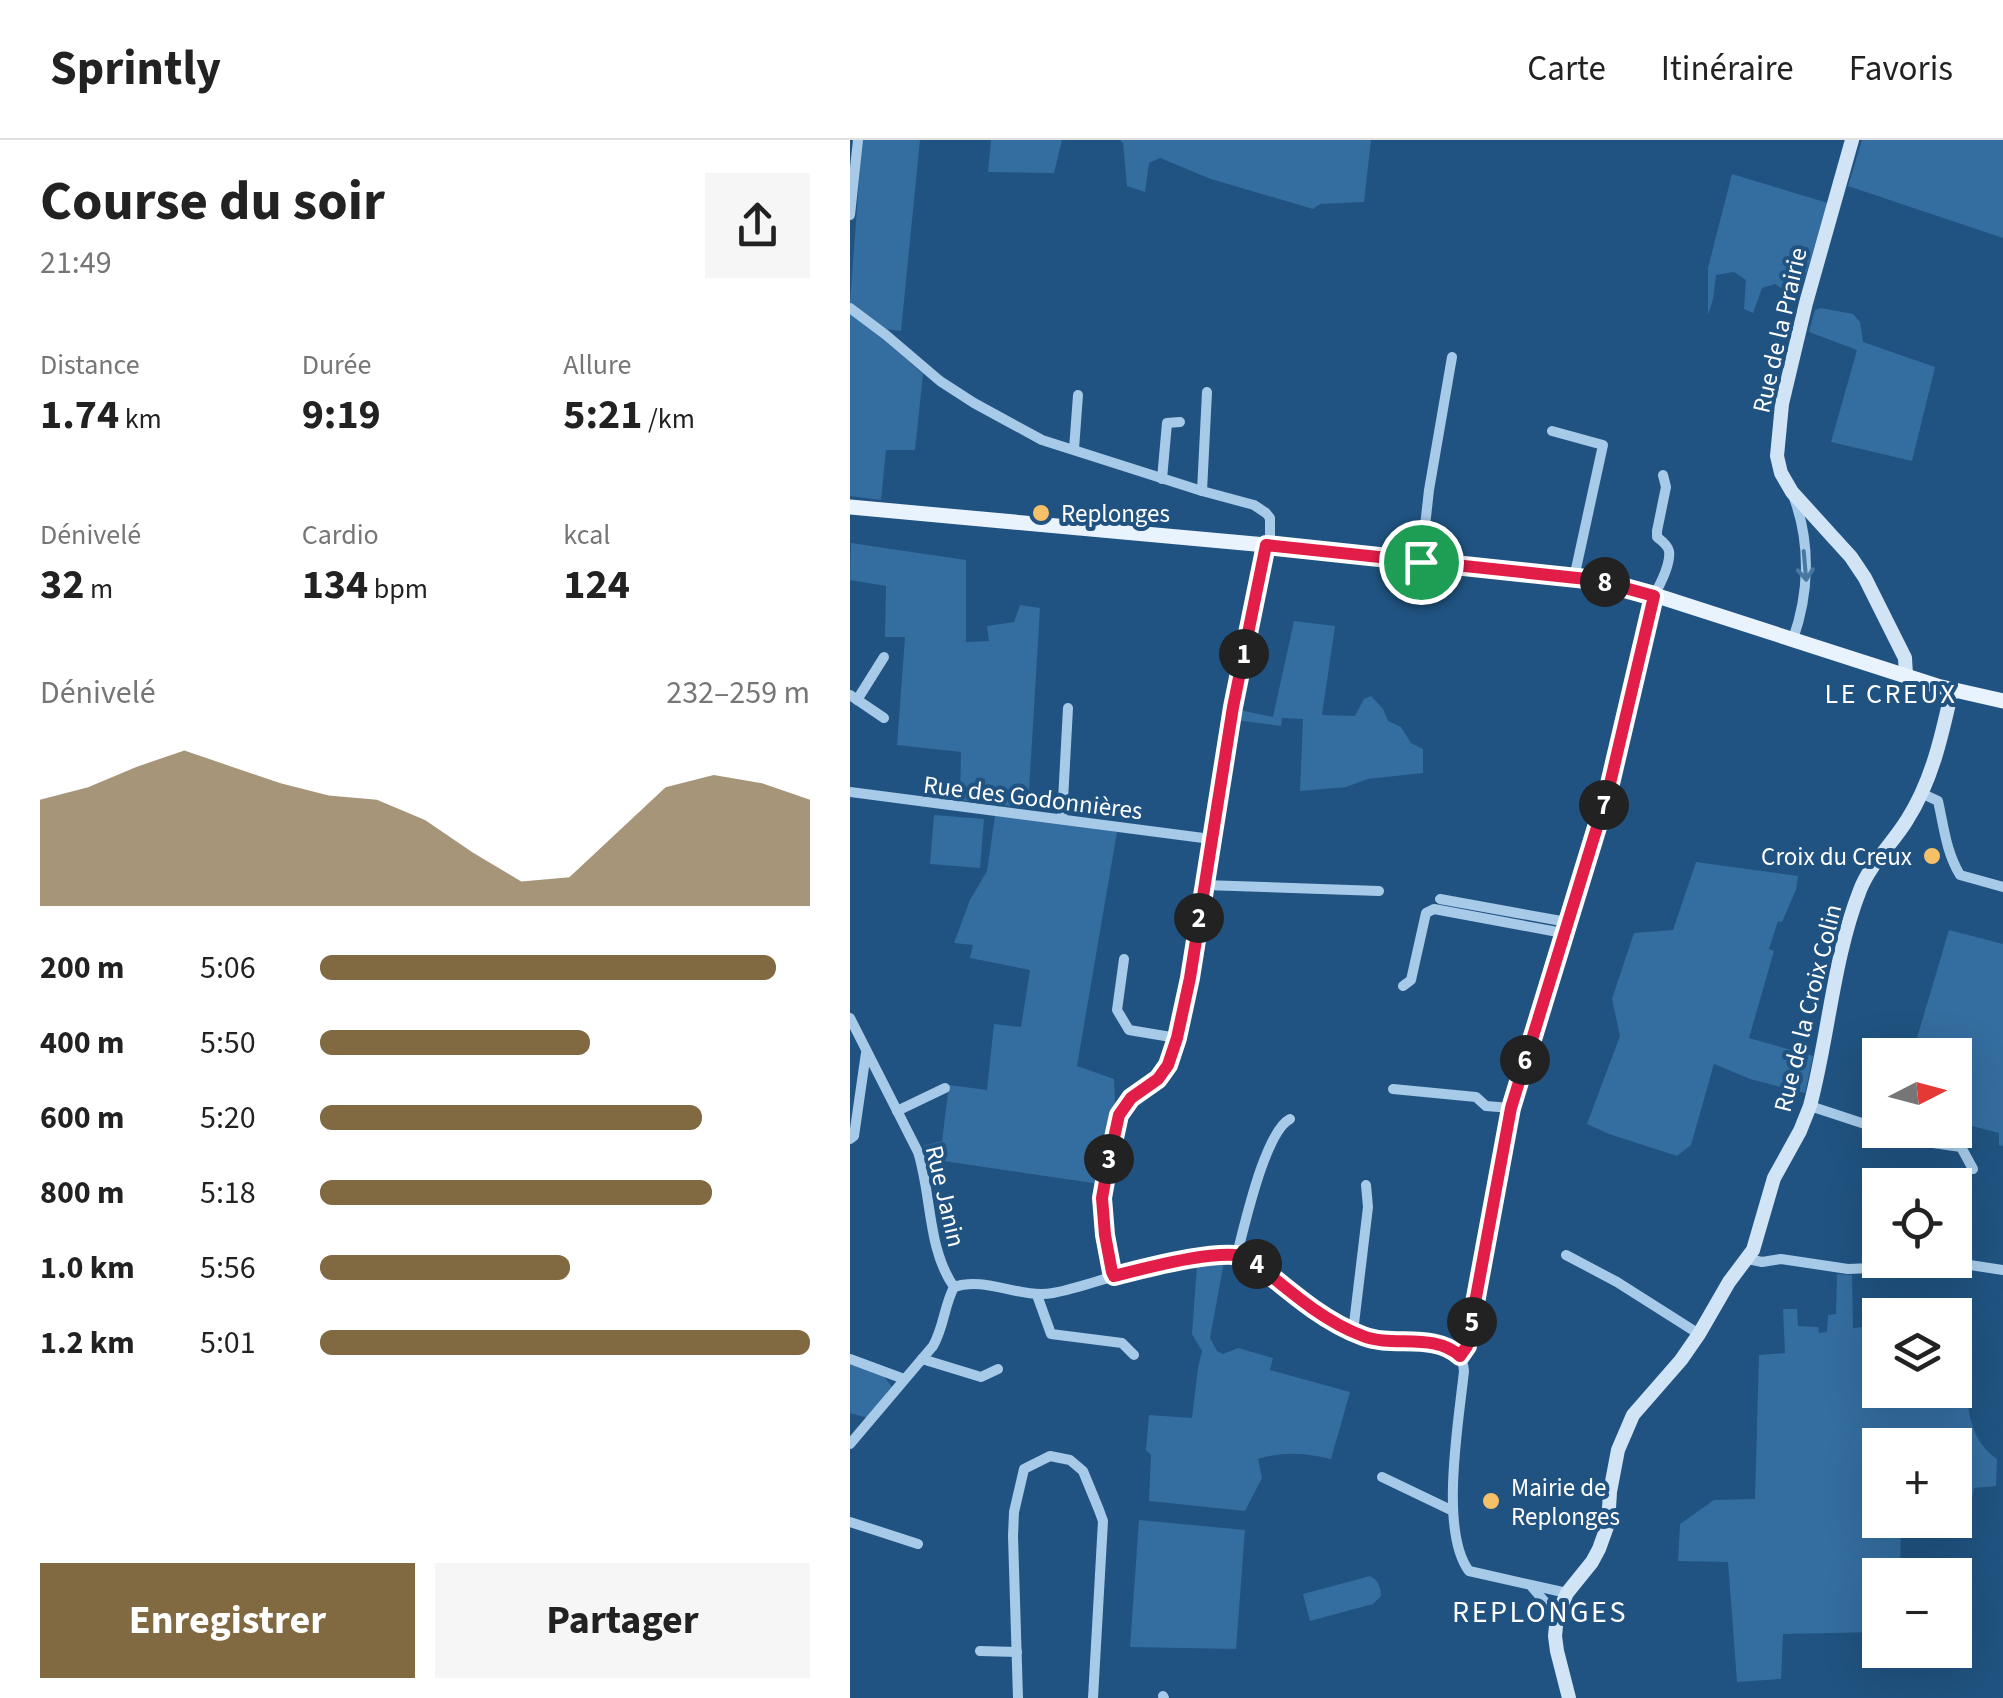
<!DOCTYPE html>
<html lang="fr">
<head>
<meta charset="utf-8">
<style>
  :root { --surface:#fff; --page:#f6f6f6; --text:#222; --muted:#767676; --line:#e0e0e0; --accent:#816941 }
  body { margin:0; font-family:"Source Sans 3",sans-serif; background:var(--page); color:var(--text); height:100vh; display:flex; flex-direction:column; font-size:38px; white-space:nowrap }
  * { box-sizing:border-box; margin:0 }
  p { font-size:32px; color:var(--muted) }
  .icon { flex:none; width:55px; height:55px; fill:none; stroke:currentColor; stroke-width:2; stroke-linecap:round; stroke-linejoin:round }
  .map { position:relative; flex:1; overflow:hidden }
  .panel { display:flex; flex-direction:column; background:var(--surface); width:850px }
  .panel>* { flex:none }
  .needle { width:65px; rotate:84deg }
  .fabs { position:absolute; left:1012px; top:898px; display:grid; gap:20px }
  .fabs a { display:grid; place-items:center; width:110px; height:110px; border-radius:0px; background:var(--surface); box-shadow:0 10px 40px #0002; font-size:50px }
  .pin { position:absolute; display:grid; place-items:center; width:85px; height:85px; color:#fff; margin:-42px; border:5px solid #fff; border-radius:50%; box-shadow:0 2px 10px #0007 }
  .km { position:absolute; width:50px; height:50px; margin:-25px; border-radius:50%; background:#222; color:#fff; font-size:28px; line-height:50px; text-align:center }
  .round { display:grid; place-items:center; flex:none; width:105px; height:105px; border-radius:0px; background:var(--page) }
  .overview { display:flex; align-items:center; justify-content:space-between; height:170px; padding:0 40px }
  h1 { font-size:55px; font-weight:700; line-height:75px }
  .figures { display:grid; grid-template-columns:repeat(3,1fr); gap:15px; height:170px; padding:10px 40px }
  .figures div { display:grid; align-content:center }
  .figures b { font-size:42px; font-weight:700 }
  .figures small { font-size:28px; font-weight:400 }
  .figures p { font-size:28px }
  .chart { height:280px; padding:20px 40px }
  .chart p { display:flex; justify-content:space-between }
  .chart svg { width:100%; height:180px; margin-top:10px; fill:var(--accent); opacity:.7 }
  .cta { display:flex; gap:20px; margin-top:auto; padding:20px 40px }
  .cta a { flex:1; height:115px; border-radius:0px; background:var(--accent); color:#fff; font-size:40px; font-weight:700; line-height:115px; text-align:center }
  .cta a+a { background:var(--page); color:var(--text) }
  ul { padding:0 40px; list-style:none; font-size:32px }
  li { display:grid; grid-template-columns:160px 120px 1fr; align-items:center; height:75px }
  li i { height:25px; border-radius:12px; background:var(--accent) }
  header { display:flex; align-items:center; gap:60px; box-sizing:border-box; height:140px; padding:0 50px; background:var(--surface); border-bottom:2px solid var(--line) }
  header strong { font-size:48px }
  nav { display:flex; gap:55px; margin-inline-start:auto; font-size:35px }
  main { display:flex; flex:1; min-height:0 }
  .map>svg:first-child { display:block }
  .green { fill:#346d9f }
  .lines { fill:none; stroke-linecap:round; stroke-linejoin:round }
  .street { stroke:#a6cae8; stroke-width:10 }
  .secondary { stroke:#d1e4f6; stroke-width:14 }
  .primary { stroke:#e9f3fe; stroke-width:15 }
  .oneway { stroke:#4877a0 }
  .route-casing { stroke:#fff; stroke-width:20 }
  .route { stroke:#e11d48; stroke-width:12 }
  .poi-dot { fill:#f5c067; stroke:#205381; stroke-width:4 }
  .labels { text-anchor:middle; stroke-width:8; stroke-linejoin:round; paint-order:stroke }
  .street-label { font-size:25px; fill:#fff; stroke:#205381 }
  .poi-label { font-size:25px; fill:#fff; stroke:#205381; text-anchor:start }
  .neighbourhood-label { font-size:28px; letter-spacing:2.5px; fill:#fff; stroke:#205381 }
  .quarter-label { font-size:30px; letter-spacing:2.5px; fill:#fff; stroke:#205381 }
</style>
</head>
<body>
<header>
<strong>Sprintly</strong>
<nav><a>Carte</a><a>Itinéraire</a><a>Favoris</a></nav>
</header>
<main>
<section class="panel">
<div class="overview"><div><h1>Course du soir</h1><p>21:49</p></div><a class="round"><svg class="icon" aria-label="share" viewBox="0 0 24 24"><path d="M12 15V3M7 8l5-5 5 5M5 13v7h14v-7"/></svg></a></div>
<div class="figures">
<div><p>Distance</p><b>1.74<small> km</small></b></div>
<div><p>Durée</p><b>9:19</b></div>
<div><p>Allure</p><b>5:21<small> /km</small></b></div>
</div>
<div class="figures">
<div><p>Dénivelé</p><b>32<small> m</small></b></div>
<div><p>Cardio</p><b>134<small> bpm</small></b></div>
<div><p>kcal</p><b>124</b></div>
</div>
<div class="chart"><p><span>Dénivelé</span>232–259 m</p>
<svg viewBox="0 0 160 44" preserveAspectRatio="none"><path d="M0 44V18L10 15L20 10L30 6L40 10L50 14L60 17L70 18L80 23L90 31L100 38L110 37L120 26L130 15L140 12L150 14L160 18V44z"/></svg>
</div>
<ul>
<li><b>200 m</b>5:06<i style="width:93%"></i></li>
<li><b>400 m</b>5:50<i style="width:55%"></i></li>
<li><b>600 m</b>5:20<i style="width:78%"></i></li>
<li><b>800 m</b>5:18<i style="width:80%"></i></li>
<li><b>1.0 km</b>5:56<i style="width:51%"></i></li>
<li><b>1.2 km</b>5:01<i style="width:100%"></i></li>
</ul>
<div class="cta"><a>Enregistrer</a><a>Partager</a></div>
</section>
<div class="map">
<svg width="1153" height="1558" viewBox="0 0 1153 1558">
  <rect width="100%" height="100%" fill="#205381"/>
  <g class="green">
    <path d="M12,0H70L51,191L36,189L0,163Z"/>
    <path d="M141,0H212L204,33L138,32Z"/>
    <path d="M270,0H521L514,62L470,64L463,69L361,39L310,18L299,23L295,52L277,46L273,3Z"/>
    <path d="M1012,0H1153V98L998,46Z"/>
    <path d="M882,34L978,63L948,159L925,144L912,148L903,173L894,169L896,140L884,132L866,135L863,159L858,175V128Z"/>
    <path d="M971,168L1003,174L1010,182L1013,202L1085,227L1062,321L981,302L1007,210L959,192L965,170Z"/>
    <path d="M0,174L10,178L73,234L65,310H36L31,360L0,356Z"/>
    <path d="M1,403L116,420V502L139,501L137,486L164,482L170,465L190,468L178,668L110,660L111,612L47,605L55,497H35L36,446L0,440Z"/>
    <path d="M444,481L485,486L472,575L505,576L514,559L521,556L533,569L538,581L551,587L561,603L573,609V633L518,639L496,647L450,651L453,579L432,578L431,586L386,580L389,570L423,577Z"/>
    <path d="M84,675L134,679L130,728L80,724Z"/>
    <path d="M145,676L186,679L267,692L227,926L264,939L265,961L250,1044L80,1019L73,1006L92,1001L99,945L137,950L144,884L171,887L180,830L120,818L123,805L104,803L120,760L137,731Z"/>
    <path d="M846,722L948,736L946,750L932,782L928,781L919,809L924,811L899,898L963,916L955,953L900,939L864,924L841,1005L827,1016L759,994L737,984L770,896L762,859L784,793L823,790Z"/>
    <path d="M1099,790L1153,804V1006L1149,1005V993L1110,983L1103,998L1078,995L1080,990H1105V915H1032L1034,907L1064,908Z"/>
    <path d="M366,1121L374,1122L360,1198L367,1211L373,1214L388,1208L423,1218L420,1230L500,1252L481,1319C455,1313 435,1311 408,1319L412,1338L395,1371L299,1361L301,1315L296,1310L299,1275L342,1278L348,1228L352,1211L342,1194L347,1125Z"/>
    <path d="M987,1134L1002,1135L1003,1188L1022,1186L1024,1167L1048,1166L1050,1173H1076L1077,1175H1030V1250H1105V1246L1115,1247C1120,1278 1121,1300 1147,1319L1146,1346L1124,1348L1120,1370H1105V1305H1030V1380H1051L1050,1435H1030V1492L933,1494L931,1539L887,1542L878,1422L828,1421L830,1384L864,1360L905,1359L909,1215L935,1213L933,1169H947L948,1186L968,1187L969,1193L977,1192L978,1175L986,1174Z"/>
    <path d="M0,1223L32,1234L42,1247L18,1278L0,1273Z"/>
    <path d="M289,1380L395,1390L386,1509L280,1507Z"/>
    <path d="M520,1436C529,1441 530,1446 531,1456L523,1464L460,1481L453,1454Z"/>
  </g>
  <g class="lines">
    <g class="street">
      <path d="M0,75L8,0"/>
      <path d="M0,168L36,195L90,241L124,263L192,300L352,351L404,365L416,373L420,378V405"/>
      <path d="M702,291L753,305L724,438"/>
      <path d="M224,309L228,255"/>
      <path d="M312,339L317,283L330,282"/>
      <path d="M352,351L357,252"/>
      <path d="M571,422L579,350L602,217"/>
      <path d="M943,499C959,454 961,404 944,358"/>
      <path d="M0,555L34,578"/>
      <path d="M7,560L34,517"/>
      <path d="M0,652L361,699"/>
      <path d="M1071,653L1088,661C1094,687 1096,712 1110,735L1153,747"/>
      <path d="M212,679L218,568"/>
      <path d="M354,745L529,751"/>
      <path d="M590,759L717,782"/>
      <path d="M274,819L267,870L279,890L327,898"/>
      <path d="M553,846L561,840L576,773L584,769L713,793"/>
      <path d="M0,878L68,1012C82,1056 77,1108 104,1147C94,1166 94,1187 83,1206L0,1304"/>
      <path d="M543,949L626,957L636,966L661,968"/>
      <path d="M960,966L1030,989"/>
      <path d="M47,971L95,948"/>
      <path d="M1034,990L1076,1002L1111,1007L1123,1029"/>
      <path d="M0,999L4,996L16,913"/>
      <path d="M387,1114C395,1084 415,992 440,979"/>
      <path d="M716,1115L767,1142L849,1194"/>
      <path d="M898,1119L912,1122L931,1119L998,1129L1021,1128L1046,1120"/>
      <path d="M1087,1120L1153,1130"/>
      <path d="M264,1136L255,1095L252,1058L257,1030L269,975L281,958L308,939L318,925L327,898L340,837L383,567L416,405"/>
      <path d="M104,1147C135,1136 170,1159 203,1153C230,1148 257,1137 284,1131C299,1127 315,1125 330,1122C352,1117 376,1110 398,1117C430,1143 481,1190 521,1199C549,1204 612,1191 614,1231C609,1280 589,1391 619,1431L717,1453"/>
      <path d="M187,1155L201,1194L272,1203L284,1215"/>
      <path d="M503,1192L518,1067L516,1045"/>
      <path d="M611,1216L617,1206L661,968L759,648L804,456C810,444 821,424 819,411C818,405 811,400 807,397V391L816,347L813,335"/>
      <path d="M0,1219L54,1239"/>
      <path d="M72,1219L131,1237L148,1229"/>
      <path d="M532,1337L603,1371"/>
      <path d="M0,1382L68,1404"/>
      <path d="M682,1447L707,1476"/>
      <path d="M130,1511L167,1512"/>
      <path d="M313,1556L314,1558"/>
      <path d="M168,1558L163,1396L164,1372L174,1329L200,1316L220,1320L233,1331L249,1370L253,1381L243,1558"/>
    </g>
    <g class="secondary">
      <path d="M1002,0L956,163L932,264L927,316L931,333L942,352L1001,417L1015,438L1055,518L1056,535"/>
      <path d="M719,1558L707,1511L705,1496L707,1476L717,1453L742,1422L749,1409L758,1384L760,1352L768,1310L783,1275L831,1220L849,1194L879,1142L903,1110L924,1038L950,991L960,966C979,894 983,819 1010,750C1020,724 1043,703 1057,680C1082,641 1092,595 1102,550"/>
    </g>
    <path class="primary" d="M0,367L416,405L746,440L786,449L1087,546L1153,561"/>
  </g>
  <defs><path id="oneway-shaft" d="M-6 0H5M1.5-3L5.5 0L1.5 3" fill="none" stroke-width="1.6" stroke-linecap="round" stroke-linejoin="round" transform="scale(2.5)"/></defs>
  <use class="oneway" href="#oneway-shaft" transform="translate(955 426) rotate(85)"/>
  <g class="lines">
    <g class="route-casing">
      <path id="route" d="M416,405L746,440L804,456L759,648L661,968L617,1206L610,1216C583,1192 544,1208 513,1196C470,1180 434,1146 398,1117C368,1108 296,1128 264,1136L262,1132L255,1095L252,1058L257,1030L269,975L281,958L308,939L318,925L327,898L340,838L383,567Z"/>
    </g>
    <use href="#route" class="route"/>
  </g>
  <g class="poi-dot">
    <circle cx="191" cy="373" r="10"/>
    <circle cx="1082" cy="716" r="10"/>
    <circle cx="641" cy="1361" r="10"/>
  </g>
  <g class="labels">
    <g class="street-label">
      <text transform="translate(929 190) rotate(-77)" y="9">Rue de la Prairie</text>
      <text transform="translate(183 657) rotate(7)" y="9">Rue des Godonnières</text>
      <text transform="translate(957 868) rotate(-76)" y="9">Rue de la Croix Colin</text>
      <text transform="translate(96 1056) rotate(77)" y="9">Rue Janin</text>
    </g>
    <g class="poi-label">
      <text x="211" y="382">Replonges</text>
      <text x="1062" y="725" text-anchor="end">Croix du Creux</text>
      <text x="661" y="1356">Mairie de<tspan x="661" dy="29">Replonges</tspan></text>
    </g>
    <g class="neighbourhood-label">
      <text x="1041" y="563">LE CREUX</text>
    </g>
    <g class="quarter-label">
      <text x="690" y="1482">REPLONGES</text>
    </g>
  </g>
</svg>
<div class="fabs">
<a><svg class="needle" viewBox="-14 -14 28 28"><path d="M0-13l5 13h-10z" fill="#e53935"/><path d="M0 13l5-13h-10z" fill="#767676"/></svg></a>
<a><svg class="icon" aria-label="locate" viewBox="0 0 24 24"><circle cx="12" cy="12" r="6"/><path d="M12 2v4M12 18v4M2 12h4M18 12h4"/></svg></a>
<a><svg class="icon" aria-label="layers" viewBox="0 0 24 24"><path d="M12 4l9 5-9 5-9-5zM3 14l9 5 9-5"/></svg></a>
<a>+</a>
<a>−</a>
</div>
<div class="pin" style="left:571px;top:422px;background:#1e9e55"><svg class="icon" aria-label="arrive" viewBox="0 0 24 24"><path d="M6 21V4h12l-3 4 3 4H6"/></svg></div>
<b class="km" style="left:394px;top:514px">1</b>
<b class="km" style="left:349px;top:778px">2</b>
<b class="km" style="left:259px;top:1019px">3</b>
<b class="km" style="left:407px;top:1124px">4</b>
<b class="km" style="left:622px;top:1182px">5</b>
<b class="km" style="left:675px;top:920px">6</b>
<b class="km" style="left:754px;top:665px">7</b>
<b class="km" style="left:755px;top:442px">8</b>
</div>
</main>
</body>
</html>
